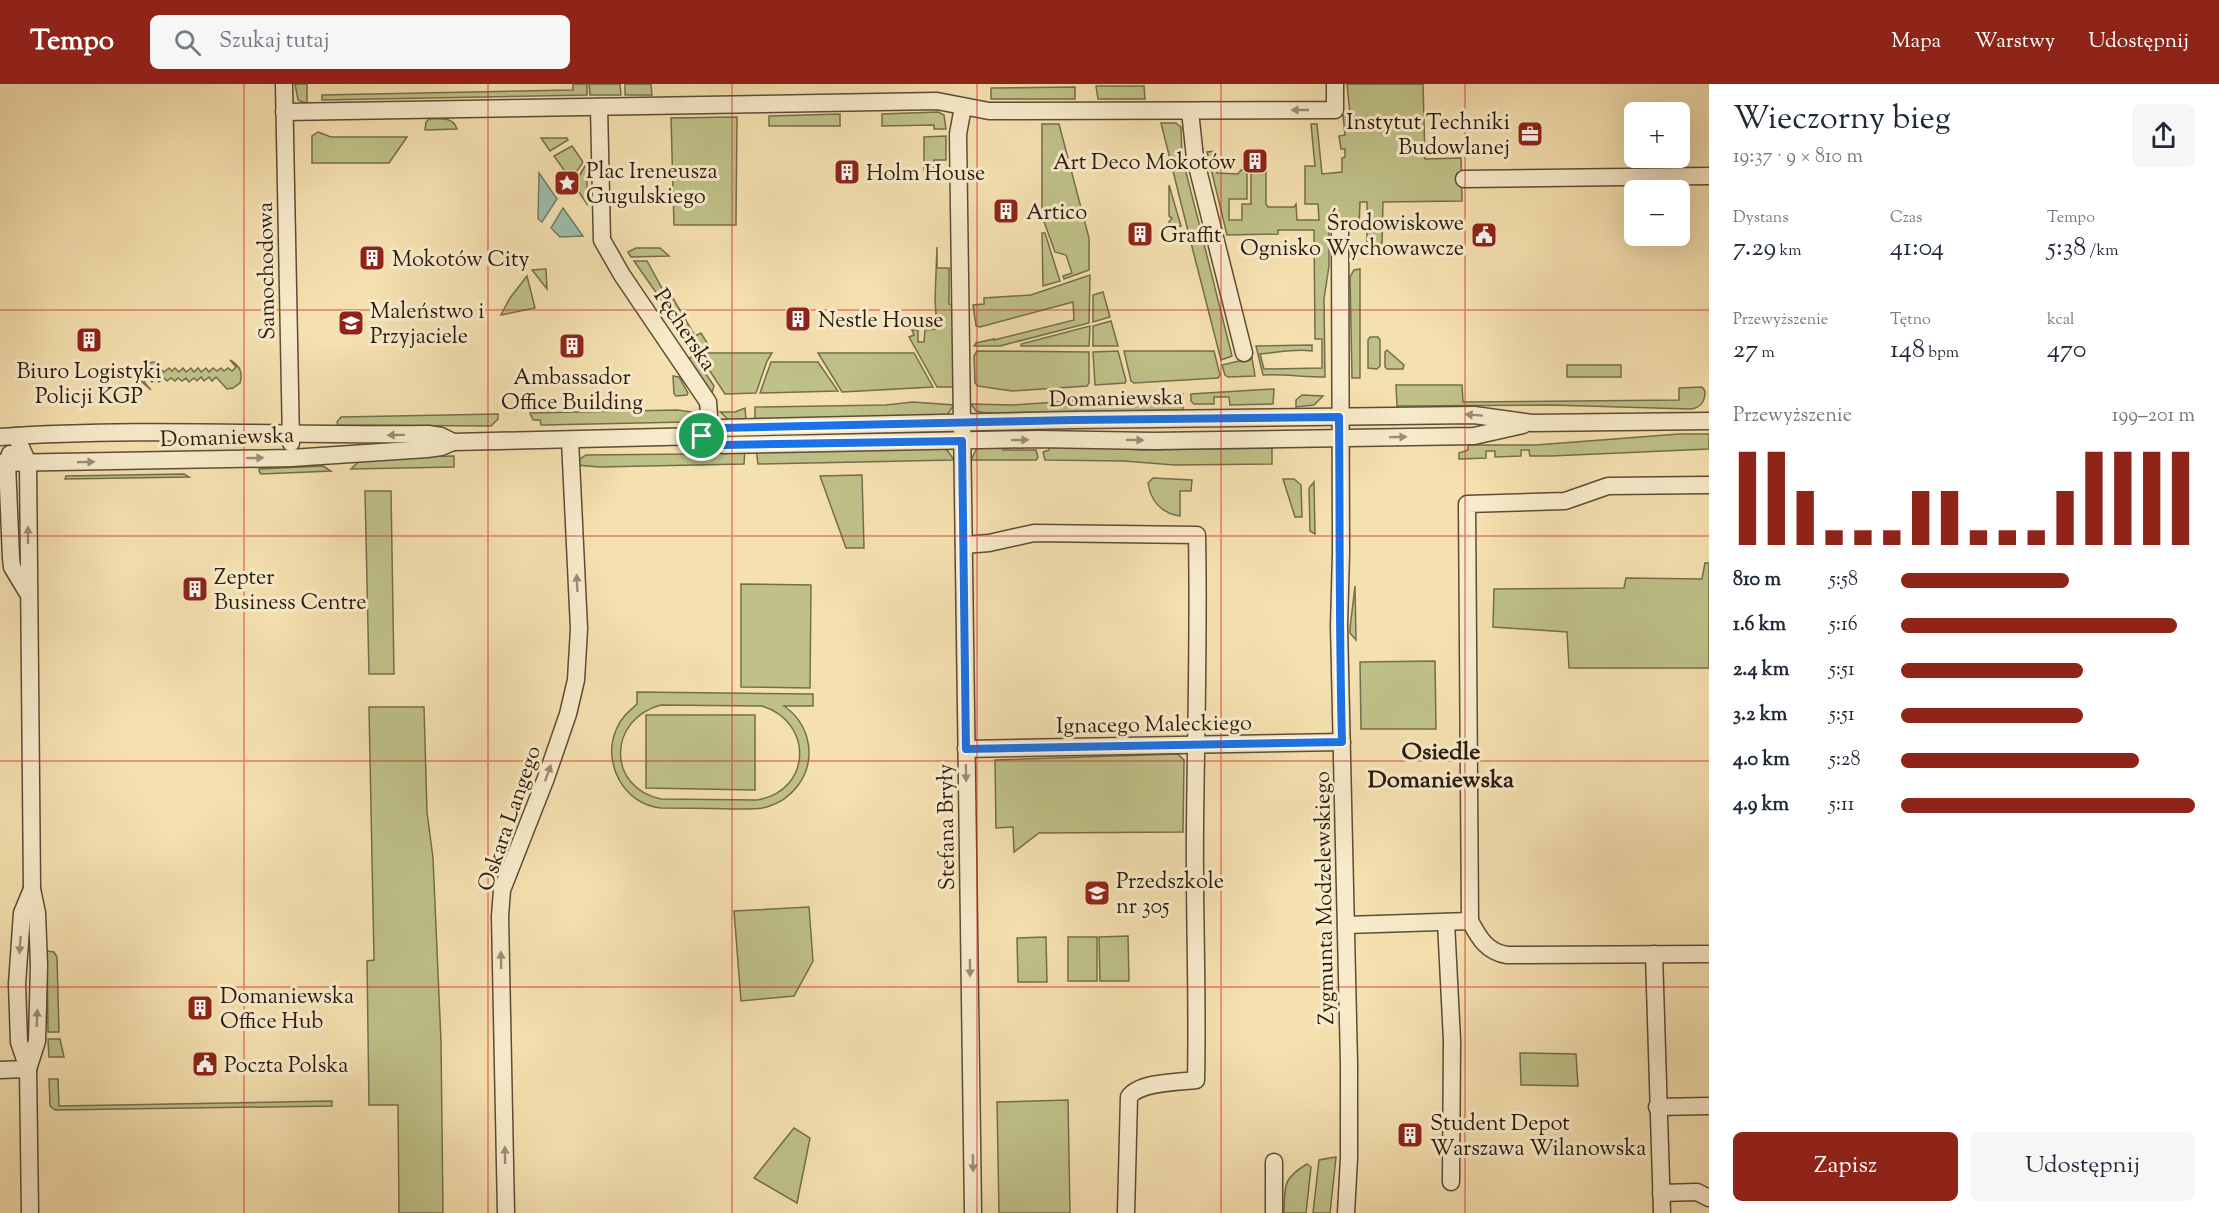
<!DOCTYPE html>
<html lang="pl">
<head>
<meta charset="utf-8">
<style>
  :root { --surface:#fff; --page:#f6f6f7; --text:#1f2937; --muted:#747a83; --accent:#8f2418 }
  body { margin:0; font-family:"Sorts Mill Goudy",serif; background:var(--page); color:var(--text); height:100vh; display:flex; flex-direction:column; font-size:22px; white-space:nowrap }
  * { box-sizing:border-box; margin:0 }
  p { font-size:20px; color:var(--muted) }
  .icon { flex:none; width:33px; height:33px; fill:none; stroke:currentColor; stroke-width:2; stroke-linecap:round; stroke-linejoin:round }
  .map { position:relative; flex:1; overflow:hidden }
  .panel { display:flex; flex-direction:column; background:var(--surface); width:510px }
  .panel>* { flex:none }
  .buttons { position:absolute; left:1624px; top:18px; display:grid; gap:12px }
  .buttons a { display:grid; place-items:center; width:66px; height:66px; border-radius:9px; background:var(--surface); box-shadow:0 6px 24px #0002; font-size:30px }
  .pin { position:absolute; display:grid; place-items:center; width:51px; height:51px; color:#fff; margin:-26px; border:3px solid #fff; border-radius:50%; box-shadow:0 2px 6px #0007 }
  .round { display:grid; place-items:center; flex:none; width:63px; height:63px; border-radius:9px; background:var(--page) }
  .head { display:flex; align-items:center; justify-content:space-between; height:102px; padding:0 24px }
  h1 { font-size:33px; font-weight:600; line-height:45px }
  .figures { display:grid; grid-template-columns:repeat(3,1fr); gap:9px; height:102px; padding:6px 24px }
  .figures div { display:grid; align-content:center }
  .figures b { font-size:26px; font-weight:600 }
  .figures small { font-size:16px; font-weight:400 }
  .figures p { font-size:16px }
  .chart { height:168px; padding:12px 24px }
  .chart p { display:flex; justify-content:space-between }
  .chart svg { width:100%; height:108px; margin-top:6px; stroke:var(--accent); stroke-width:6 }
  .action { display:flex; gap:12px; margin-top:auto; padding:12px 24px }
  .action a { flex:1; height:69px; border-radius:9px; background:var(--accent); color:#fff; font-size:24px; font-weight:600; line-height:69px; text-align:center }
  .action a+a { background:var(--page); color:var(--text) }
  ul { padding:0 24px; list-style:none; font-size:20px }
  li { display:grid; grid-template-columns:96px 72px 1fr; align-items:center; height:45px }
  li i { height:15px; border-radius:8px; background:var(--accent) }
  header { display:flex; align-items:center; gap:36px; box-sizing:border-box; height:84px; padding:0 30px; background:var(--accent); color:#fff }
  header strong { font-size:28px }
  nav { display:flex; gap:33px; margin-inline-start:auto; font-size:21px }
  .search { width:420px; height:54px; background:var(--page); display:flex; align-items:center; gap:15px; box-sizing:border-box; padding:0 21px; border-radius:9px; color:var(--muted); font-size:22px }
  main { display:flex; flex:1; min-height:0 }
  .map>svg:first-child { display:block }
  .green { fill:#bfc188; stroke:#746e4b; stroke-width:1.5; fill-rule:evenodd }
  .water { fill:#9cbdac; stroke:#6e7c6d; stroke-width:1.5 }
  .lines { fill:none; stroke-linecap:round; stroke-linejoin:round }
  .minor-casing { stroke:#5d4c36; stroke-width:19 }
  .minor { stroke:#f8ebcb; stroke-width:16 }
  .oneway { fill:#9b8d76 }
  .route-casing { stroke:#fff; stroke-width:12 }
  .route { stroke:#1a73e8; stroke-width:8 }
  .grid { fill:none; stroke:#d62828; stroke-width:1.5; stroke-opacity:0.55 }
  .labels { text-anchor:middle; stroke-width:6; stroke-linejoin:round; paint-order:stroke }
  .poi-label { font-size:22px; fill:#2a1a0e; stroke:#f8ebcb; text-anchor:start }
  .street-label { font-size:22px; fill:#2a1a0e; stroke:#f8ebcb }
  .neighbourhood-label { font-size:24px; font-weight:bold; fill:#2a1a0e; stroke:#f8ebcb }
</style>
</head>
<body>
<header>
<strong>Tempo</strong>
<div class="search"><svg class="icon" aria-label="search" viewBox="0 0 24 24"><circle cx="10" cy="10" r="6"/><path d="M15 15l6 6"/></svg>Szukaj tutaj</div>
<nav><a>Mapa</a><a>Warstwy</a><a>Udostępnij</a></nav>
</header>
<main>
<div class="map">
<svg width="1709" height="1129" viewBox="0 0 1709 1129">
  <rect width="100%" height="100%" fill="#f5e0af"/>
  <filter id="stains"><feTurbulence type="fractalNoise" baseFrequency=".00333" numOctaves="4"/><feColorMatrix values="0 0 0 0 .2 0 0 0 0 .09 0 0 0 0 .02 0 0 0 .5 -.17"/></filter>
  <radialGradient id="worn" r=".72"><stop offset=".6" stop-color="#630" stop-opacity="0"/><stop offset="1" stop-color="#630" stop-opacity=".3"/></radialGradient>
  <g class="green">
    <path d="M295,0H307V20L298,16Z"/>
    <path d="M573,0H587V11L322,16V11L573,6Z"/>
    <path d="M589,0H620L621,11H590Z"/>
    <path d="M625,0H651L652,11H625Z"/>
    <path d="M1347,0H1423L1425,75L1461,74L1462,117L1383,118L1382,159L1380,161H1367V118H1360L1359,143L1329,145V182L1324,215L1325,293C1304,293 1284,290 1263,291L1256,262L1312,261V267C1293,264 1278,269 1260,270L1264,285L1322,284V255H1315L1314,146H1278V150L1227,151L1207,68L1215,67L1217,89L1238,90L1241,86H1247V115H1229V136H1242V120H1251V86H1266V120L1268,123H1294L1296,120L1297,136H1319L1318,120H1305V82H1315L1311,40H1317L1322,90L1342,88V74L1345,73V65H1341L1339,52L1345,51L1343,31L1350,30Z"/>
    <path d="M1096,2H1144L1145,15H1098Z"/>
    <path d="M1075,3V15H991V4Z"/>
    <path d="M938,28L944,31L946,45H934V41L882,42V30Z"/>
    <path d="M840,30V42H769V32Z"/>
    <path d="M737,33L736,141H674L671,34Z"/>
    <path d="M429,35C440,35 453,32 457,45L425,46L426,38Z"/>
    <path d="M1161,39H1176L1181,43L1182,73L1201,147L1189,151Z"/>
    <path d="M1042,40H1059L1089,154V186L1064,195L1063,192L1072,189L1066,171L1055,168L1042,132Z"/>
    <path d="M318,48L331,53H407L389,79H312V52Z"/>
    <path d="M946,52V76H934V85L924,86V53Z"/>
    <path d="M541,54H567L568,56L550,67Z"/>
    <path d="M572,62L583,78L571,96L554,72Z"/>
    <path d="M585,82L587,84V120L574,101Z"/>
    <path d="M1169,101L1181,142L1169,145V138L1172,134L1169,132Z"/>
    <path d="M1042,149H1045L1060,197L1043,202Z"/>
    <path d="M1202,152L1232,272L1221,276L1190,155Z"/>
    <path d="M937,163V184H949V220L954,221L955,303H937L909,253L914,251L912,246H918V258H924L925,246L937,245L935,216Z"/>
    <path d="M636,164H660L669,172L631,173L628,168Z"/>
    <path d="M634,177H647L663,206L667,204L695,252L701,249L709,262L694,263Z"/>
    <path d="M546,185L547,205L532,186Z"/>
    <path d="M1360,185V294H1352L1350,193L1354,186Z"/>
    <path d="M1090,191L1089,239L1000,262H974L976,259L994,255V256L1074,236L1073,218L980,243L976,242L973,221L984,220V214L1031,211Z"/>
    <path d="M527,192L535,224L501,231L510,214Z"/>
    <path d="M1103,208L1110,233L1093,238V211Z"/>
    <path d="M1111,237L1118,262H1093V242Z"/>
    <path d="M1090,242L1089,262H1021V260Z"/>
    <path d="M1370,253H1378L1380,256V282L1377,285L1368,284V256Z"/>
    <path d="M1387,266L1404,281L1403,285H1387L1385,283V268Z"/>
    <path d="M977,267L1089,268V299L1087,302L1012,307L978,302L975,299L974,272Z"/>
    <path d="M1118,267L1126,297L1125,299L1095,301L1093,268Z"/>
    <path d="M1124,267H1214L1220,291L1218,294L1134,299L1131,297Z"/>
    <path d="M698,269H772L767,277L756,309L725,310Z"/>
    <path d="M818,269H914L933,303L842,308Z"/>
    <path d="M693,271L714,302L712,309L689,275Z"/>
    <path d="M1252,274L1255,292L1228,293L1225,291L1222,281Z"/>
    <path d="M230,276C240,282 243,288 240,299L233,304L227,305L216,293L212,297L209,293L204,297L201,293L197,297L194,294L189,298L186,294L182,297L178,294L175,297L171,294L167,297L164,294L159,298L156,294L152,298L148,294L144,298L151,306L142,298L144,282L147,279L155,278L164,288L169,284L172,287L175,284L179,288L183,284L186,288L191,284L194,288L198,284L201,288L206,284L209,288L213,284L217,287L221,284L224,287L228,284L232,287L236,283Z"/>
    <path d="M771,278H818L838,307L760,309Z"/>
    <rect x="1567" y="281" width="54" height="12"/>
    <path d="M673,292L679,293L688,309L687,311L676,312L674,310Z"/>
    <path d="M1396,301H1462L1463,318L1679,316V304L1702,303L1705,307C1705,318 1701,324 1690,325L1551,321L1397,322Z"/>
    <path d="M1274,305L1273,320L1230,321L1229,313H1214V320H1194L1191,317V310Z"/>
    <path d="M1183,310V326L985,329L976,327L971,320L1012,321Z"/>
    <path d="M1302,311L1323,312L1314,321L1296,323V316Z"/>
    <path d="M913,318L954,321L947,331L928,333L755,336V323L886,321Z"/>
    <path d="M745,324L746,336H729L720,328H735Z"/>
    <path d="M677,326L699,329L694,335L687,338L543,341H541L540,336H533L530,329Z"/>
    <path d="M498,330V335L491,342L338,341L337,338L341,333Z"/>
    <path d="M1679,350H1709V365L1551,372H1530L1529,366H1521V372L1495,373V367H1486V374L1459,375V369L1468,366V361H1536Z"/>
    <path d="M1049,361L1143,366L1272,364V380L1174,381L1124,377L1045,376L1043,368L1049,366Z"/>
    <path d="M1003,362V366H1036L1038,373L1036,376H971L977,364Z"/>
    <path d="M943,364L948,367L954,376L758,380L756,365Z"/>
    <path d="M745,365L744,380L599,383L577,381L580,375L586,371L694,370Z"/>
    <path d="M454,372V383L351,385L357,379L362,376L397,373Z"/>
    <path d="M323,382L331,387L261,390L259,387V385Z"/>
    <path d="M184,390L189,393L65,395L66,392Z"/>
    <path d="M862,391L864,464H846L820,392Z"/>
    <path d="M1153,394L1192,396L1191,407H1180V432C1161,429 1151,418 1148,399Z"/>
    <path d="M1283,395H1294L1301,401L1302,433H1295Z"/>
    <path d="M1314,398L1315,450L1310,447L1309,404Z"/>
    <path d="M365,407H391L394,590H369Z"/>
    <path d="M1705,479H1709V584H1569L1567,548L1493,543L1494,505L1624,504L1626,494L1702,495Z"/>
    <path d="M741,500L811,501L810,604L741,603Z"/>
    <path d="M1355,502L1356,556L1350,549V544Z"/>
    <path d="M1435,577L1436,645H1361L1360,578Z"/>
    <path d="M637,608L813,610V622H784C800,633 809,650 809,669C809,694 791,716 767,723C755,726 742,725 730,725C707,724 684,724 661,724C624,721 602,679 616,646C620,635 628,628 637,620ZM661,621L762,622C814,638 812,707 757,716L661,715C606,703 608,635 661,621Z"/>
    <path d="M369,623H424L427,728L433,774L441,958L443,1129H399L398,1021H369L367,877L374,876Z"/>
    <path d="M646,631H755V706L646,704Z"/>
    <path d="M1178,670L1184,676L1183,748L1039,749L1014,768L1013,743L996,744L995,676Z"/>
    <path d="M809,823L813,877L794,912L741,917L734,827Z"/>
    <path d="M1128,852L1129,897H1100L1099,853Z"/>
    <path d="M1046,853L1047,898H1018L1017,854Z"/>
    <rect x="1068" y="853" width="29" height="44"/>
    <path d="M47,867L54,868L57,873L59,948H48Z"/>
    <path d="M48,955H60L64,973H49Z"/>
    <path d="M1520,969L1576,970L1578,1002L1521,1001Z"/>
    <path d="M49,995H58L59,1022L332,1017V1022L55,1026L50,1022Z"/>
    <path d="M1068,1016L1070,1129H999L997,1018Z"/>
    <path d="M794,1044L810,1054L797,1119L754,1094Z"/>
    <path d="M1336,1073L1330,1129H1313L1319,1076Z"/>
    <path d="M1307,1080L1311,1083L1306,1129H1284C1285,1102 1282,1095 1307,1080Z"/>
  </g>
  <g class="water">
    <path d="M539,89L557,115L542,138L538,135Z"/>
    <path d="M563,124L583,152L560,153L551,144Z"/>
  </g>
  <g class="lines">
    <g class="minor-casing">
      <g id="minor">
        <path d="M284,0L291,359"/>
        <path d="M599,23L602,156L622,191L708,318L709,331L702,352"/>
        <path d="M963,23L958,50L973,1129"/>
        <path d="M1190,27L1195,74L1244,269"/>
        <path d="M284,28L937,17L989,27L1335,26V0"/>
        <path d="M1464,95L1709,92"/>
        <path d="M1340,148L1341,469L1339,542L1349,980V1074L1346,1129"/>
        <path d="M16,352L28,379L32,805L37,829L39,881L37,957L28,985L30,1129"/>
        <path d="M702,352L723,361L1037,355L1154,357L1474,352L1523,341"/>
        <path d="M0,353C142,343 285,352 428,350L441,352L453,358"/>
        <path d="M10,370L7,379L11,474L12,483L27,508"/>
        <path d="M0,379L291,374L427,365L441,363L453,358L702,352L721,344L1074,336L1474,331L1532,339L1709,337"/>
        <path d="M1709,401L1608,402L1565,417L1467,420L1470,837C1479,854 1487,868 1507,871L1709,870"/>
        <path d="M964,461L989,459L1034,449L1197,451C1199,548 1196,645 1195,742C1194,827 1198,911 1196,996C1178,998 1139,998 1129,1013L1126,1129"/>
        <path d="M966,665L1342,658"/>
        <path d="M1446,838L1452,956L1451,1098"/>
        <path d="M1346,841L1470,837"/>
        <path d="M1654,870L1662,1129"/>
        <path d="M28,985L19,958L17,900L22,829L32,805"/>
        <path d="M0,986L28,985"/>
        <path d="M1657,1023L1709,1022"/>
        <path d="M1661,1109L1697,1108L1709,1114"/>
        <path d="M506,1129L500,832L502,806L546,694L568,630L576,596L579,545L570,356"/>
        <path d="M1274,1129V1078"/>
      </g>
    </g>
    <use href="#minor" class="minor"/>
  </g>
  <defs><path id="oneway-solid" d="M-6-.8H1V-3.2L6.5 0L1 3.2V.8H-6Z" transform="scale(1.5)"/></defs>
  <g class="oneway">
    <use href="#oneway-solid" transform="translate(1300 26) rotate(180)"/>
    <use href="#oneway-solid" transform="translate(1474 331) rotate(-176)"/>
    <use href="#oneway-solid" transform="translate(396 351) rotate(179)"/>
    <use href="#oneway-solid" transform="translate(1398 353) rotate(-1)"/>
    <use href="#oneway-solid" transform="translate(1020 356) rotate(-1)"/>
    <use href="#oneway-solid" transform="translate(1135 356) rotate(1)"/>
    <use href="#oneway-solid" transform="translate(255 374) rotate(-1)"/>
    <use href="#oneway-solid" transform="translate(86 378) rotate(-1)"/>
    <use href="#oneway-solid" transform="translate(28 451) rotate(-90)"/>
    <use href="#oneway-solid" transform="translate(577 499) rotate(-93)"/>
    <use href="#oneway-solid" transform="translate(548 689) rotate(-70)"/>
    <use href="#oneway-solid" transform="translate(966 689) rotate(89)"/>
    <use href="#oneway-solid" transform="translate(20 861) rotate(94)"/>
    <use href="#oneway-solid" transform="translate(501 876) rotate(-91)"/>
    <use href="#oneway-solid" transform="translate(970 884) rotate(89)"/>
    <use href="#oneway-solid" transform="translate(37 934) rotate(-88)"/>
    <use href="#oneway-solid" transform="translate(505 1071) rotate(-91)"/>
    <use href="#oneway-solid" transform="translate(973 1079) rotate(89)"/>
  </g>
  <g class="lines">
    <g class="route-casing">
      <path id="route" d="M1339,333C1340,441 1339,550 1342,658L966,665L962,357L723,361L702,352L721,344L1074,336Z"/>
    </g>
    <use href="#route" class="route"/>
  </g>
  <path class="grid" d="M244,0V1129M488,0V1129M732,0V1129M977,0V1129M1221,0V1129M1465,0V1129M0,226H1709M0,452H1709M0,677H1709M0,903H1709"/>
  <defs>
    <g id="office-square" transform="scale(1.35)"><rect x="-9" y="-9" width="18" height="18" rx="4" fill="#8f2418" stroke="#f8ebcb"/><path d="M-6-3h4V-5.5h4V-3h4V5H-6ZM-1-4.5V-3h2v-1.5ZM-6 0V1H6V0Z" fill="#fff"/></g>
    <g id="building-square" transform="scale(1.35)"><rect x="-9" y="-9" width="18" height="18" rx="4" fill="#8f2418" stroke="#f8ebcb"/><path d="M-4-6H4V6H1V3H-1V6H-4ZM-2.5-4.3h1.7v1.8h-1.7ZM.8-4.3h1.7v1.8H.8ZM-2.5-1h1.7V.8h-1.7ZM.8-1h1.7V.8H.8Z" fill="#fff"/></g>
    <g id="sight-square" transform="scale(1.35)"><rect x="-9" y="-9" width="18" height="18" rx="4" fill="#8f2418" stroke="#f8ebcb"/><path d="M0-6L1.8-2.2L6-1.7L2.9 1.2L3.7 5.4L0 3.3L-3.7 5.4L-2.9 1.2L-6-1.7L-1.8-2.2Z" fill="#fff"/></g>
    <g id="civic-square" transform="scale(1.35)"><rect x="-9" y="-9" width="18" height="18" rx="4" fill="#8f2418" stroke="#f8ebcb"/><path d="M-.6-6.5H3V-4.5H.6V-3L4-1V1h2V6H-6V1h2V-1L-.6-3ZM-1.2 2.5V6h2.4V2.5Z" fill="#fff"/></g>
    <g id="school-square" transform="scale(1.35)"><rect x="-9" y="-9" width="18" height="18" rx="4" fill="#8f2418" stroke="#f8ebcb"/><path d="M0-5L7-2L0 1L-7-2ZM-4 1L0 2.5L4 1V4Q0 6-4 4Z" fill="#fff"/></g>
  </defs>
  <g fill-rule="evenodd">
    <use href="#office-square" x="1530" y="50"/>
    <use href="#building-square" x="1255" y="77"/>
    <use href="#building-square" x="847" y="88"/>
    <use href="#sight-square" x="567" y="99"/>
    <use href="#building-square" x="1006" y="127"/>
    <use href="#building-square" x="1140" y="150"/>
    <use href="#civic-square" x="1484" y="151"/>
    <use href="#building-square" x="372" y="174"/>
    <use href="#building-square" x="798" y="235"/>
    <use href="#school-square" x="351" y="239"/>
    <use href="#building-square" x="89" y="256"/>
    <use href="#building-square" x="572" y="262"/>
    <use href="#building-square" x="195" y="505"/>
    <use href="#school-square" x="1097" y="809"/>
    <use href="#building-square" x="200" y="924"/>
    <use href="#civic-square" x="205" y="980"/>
    <use href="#building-square" x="1410" y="1051"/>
  </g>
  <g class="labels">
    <g class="poi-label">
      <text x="1510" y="45" text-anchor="end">Instytut Techniki<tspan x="1510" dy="25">Budowlanej</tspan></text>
      <text x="1236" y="85" text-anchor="end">Art Deco Mokotów</text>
      <text x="586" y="94">Plac Ireneusza<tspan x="586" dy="25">Gugulskiego</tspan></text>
      <text x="866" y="96">Holm House</text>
      <text x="1026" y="135">Artico</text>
      <text x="1464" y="146" text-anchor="end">Środowiskowe<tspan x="1464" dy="25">Ognisko Wychowawcze</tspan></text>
      <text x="1160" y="158">Graffit</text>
      <text x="392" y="182">Mokotów City</text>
      <text x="370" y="234">Maleństwo i<tspan x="370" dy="25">Przyjaciele</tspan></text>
      <text x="818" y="243">Nestle House</text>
      <text x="89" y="294" text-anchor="middle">Biuro Logistyki<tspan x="89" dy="25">Policji KGP</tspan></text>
      <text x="572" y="300" text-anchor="middle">Ambassador<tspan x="572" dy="25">Office Building</tspan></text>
      <text x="214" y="500">Zepter<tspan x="214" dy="25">Business Centre</tspan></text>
      <text x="1116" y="804">Przedszkole<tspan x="1116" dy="25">nr 305</tspan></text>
      <text x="220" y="919">Domaniewska<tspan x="220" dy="25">Office Hub</tspan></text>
      <text x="224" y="988">Poczta Polska</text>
      <text x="1430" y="1046">Student Depot<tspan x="1430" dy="25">Warszawa Wilanowska</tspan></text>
    </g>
    <g class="street-label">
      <text transform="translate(265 187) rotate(-91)" y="8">Samochodowa</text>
      <text transform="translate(686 245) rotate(56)" y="8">Pęcherska</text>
      <text transform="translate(1116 313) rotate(-1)" y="8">Domaniewska</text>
      <text transform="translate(227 352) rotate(-2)" y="8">Domaniewska</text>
      <text transform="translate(1154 639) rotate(-1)" y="8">Ignacego Maleckiego</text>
      <text transform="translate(508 734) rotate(-71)" y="8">Oskara Langego</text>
      <text transform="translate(945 743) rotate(-91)" y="8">Stefana Bryły</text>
      <text transform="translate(1323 814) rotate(-91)" y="8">Zygmunta Modzelewskiego</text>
    </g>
    <g class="neighbourhood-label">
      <text x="1441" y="675">Osiedle<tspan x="1441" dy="28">Domaniewska</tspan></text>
    </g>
  </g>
  <rect width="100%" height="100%" filter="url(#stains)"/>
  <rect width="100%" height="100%" fill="url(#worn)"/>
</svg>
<div class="buttons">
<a>+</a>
<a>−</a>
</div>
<div class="pin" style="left:702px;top:352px;background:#1e9e55"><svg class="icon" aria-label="arrive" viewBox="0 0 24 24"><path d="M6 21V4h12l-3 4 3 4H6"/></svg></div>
</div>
<section class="panel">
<div class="head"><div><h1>Wieczorny bieg</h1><p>19:37 · 9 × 810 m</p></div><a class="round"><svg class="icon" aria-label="share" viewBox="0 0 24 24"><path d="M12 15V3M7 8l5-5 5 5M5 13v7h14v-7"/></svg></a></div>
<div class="figures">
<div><p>Dystans</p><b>7.29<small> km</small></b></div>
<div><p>Czas</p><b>41:04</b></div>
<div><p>Tempo</p><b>5:38<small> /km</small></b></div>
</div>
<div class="figures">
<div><p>Przewyższenie</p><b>27<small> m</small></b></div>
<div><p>Tętno</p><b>148<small> bpm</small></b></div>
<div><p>kcal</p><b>470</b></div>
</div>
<div class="chart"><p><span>Przewyższenie</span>199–201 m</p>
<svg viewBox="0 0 160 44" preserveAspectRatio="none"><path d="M5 44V6M15 44V6M25 44V22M35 44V38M45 44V38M55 44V38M65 44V22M75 44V22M85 44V38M95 44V38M105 44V38M115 44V22M125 44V6M135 44V6M145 44V6M155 44V6"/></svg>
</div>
<ul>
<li><b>810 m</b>5:58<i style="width:57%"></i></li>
<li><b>1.6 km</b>5:16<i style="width:94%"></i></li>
<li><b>2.4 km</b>5:51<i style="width:62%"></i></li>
<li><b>3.2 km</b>5:51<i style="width:62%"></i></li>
<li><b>4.0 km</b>5:28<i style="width:81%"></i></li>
<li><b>4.9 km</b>5:11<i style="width:100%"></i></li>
</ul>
<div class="action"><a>Zapisz</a><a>Udostępnij</a></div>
</section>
</main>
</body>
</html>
